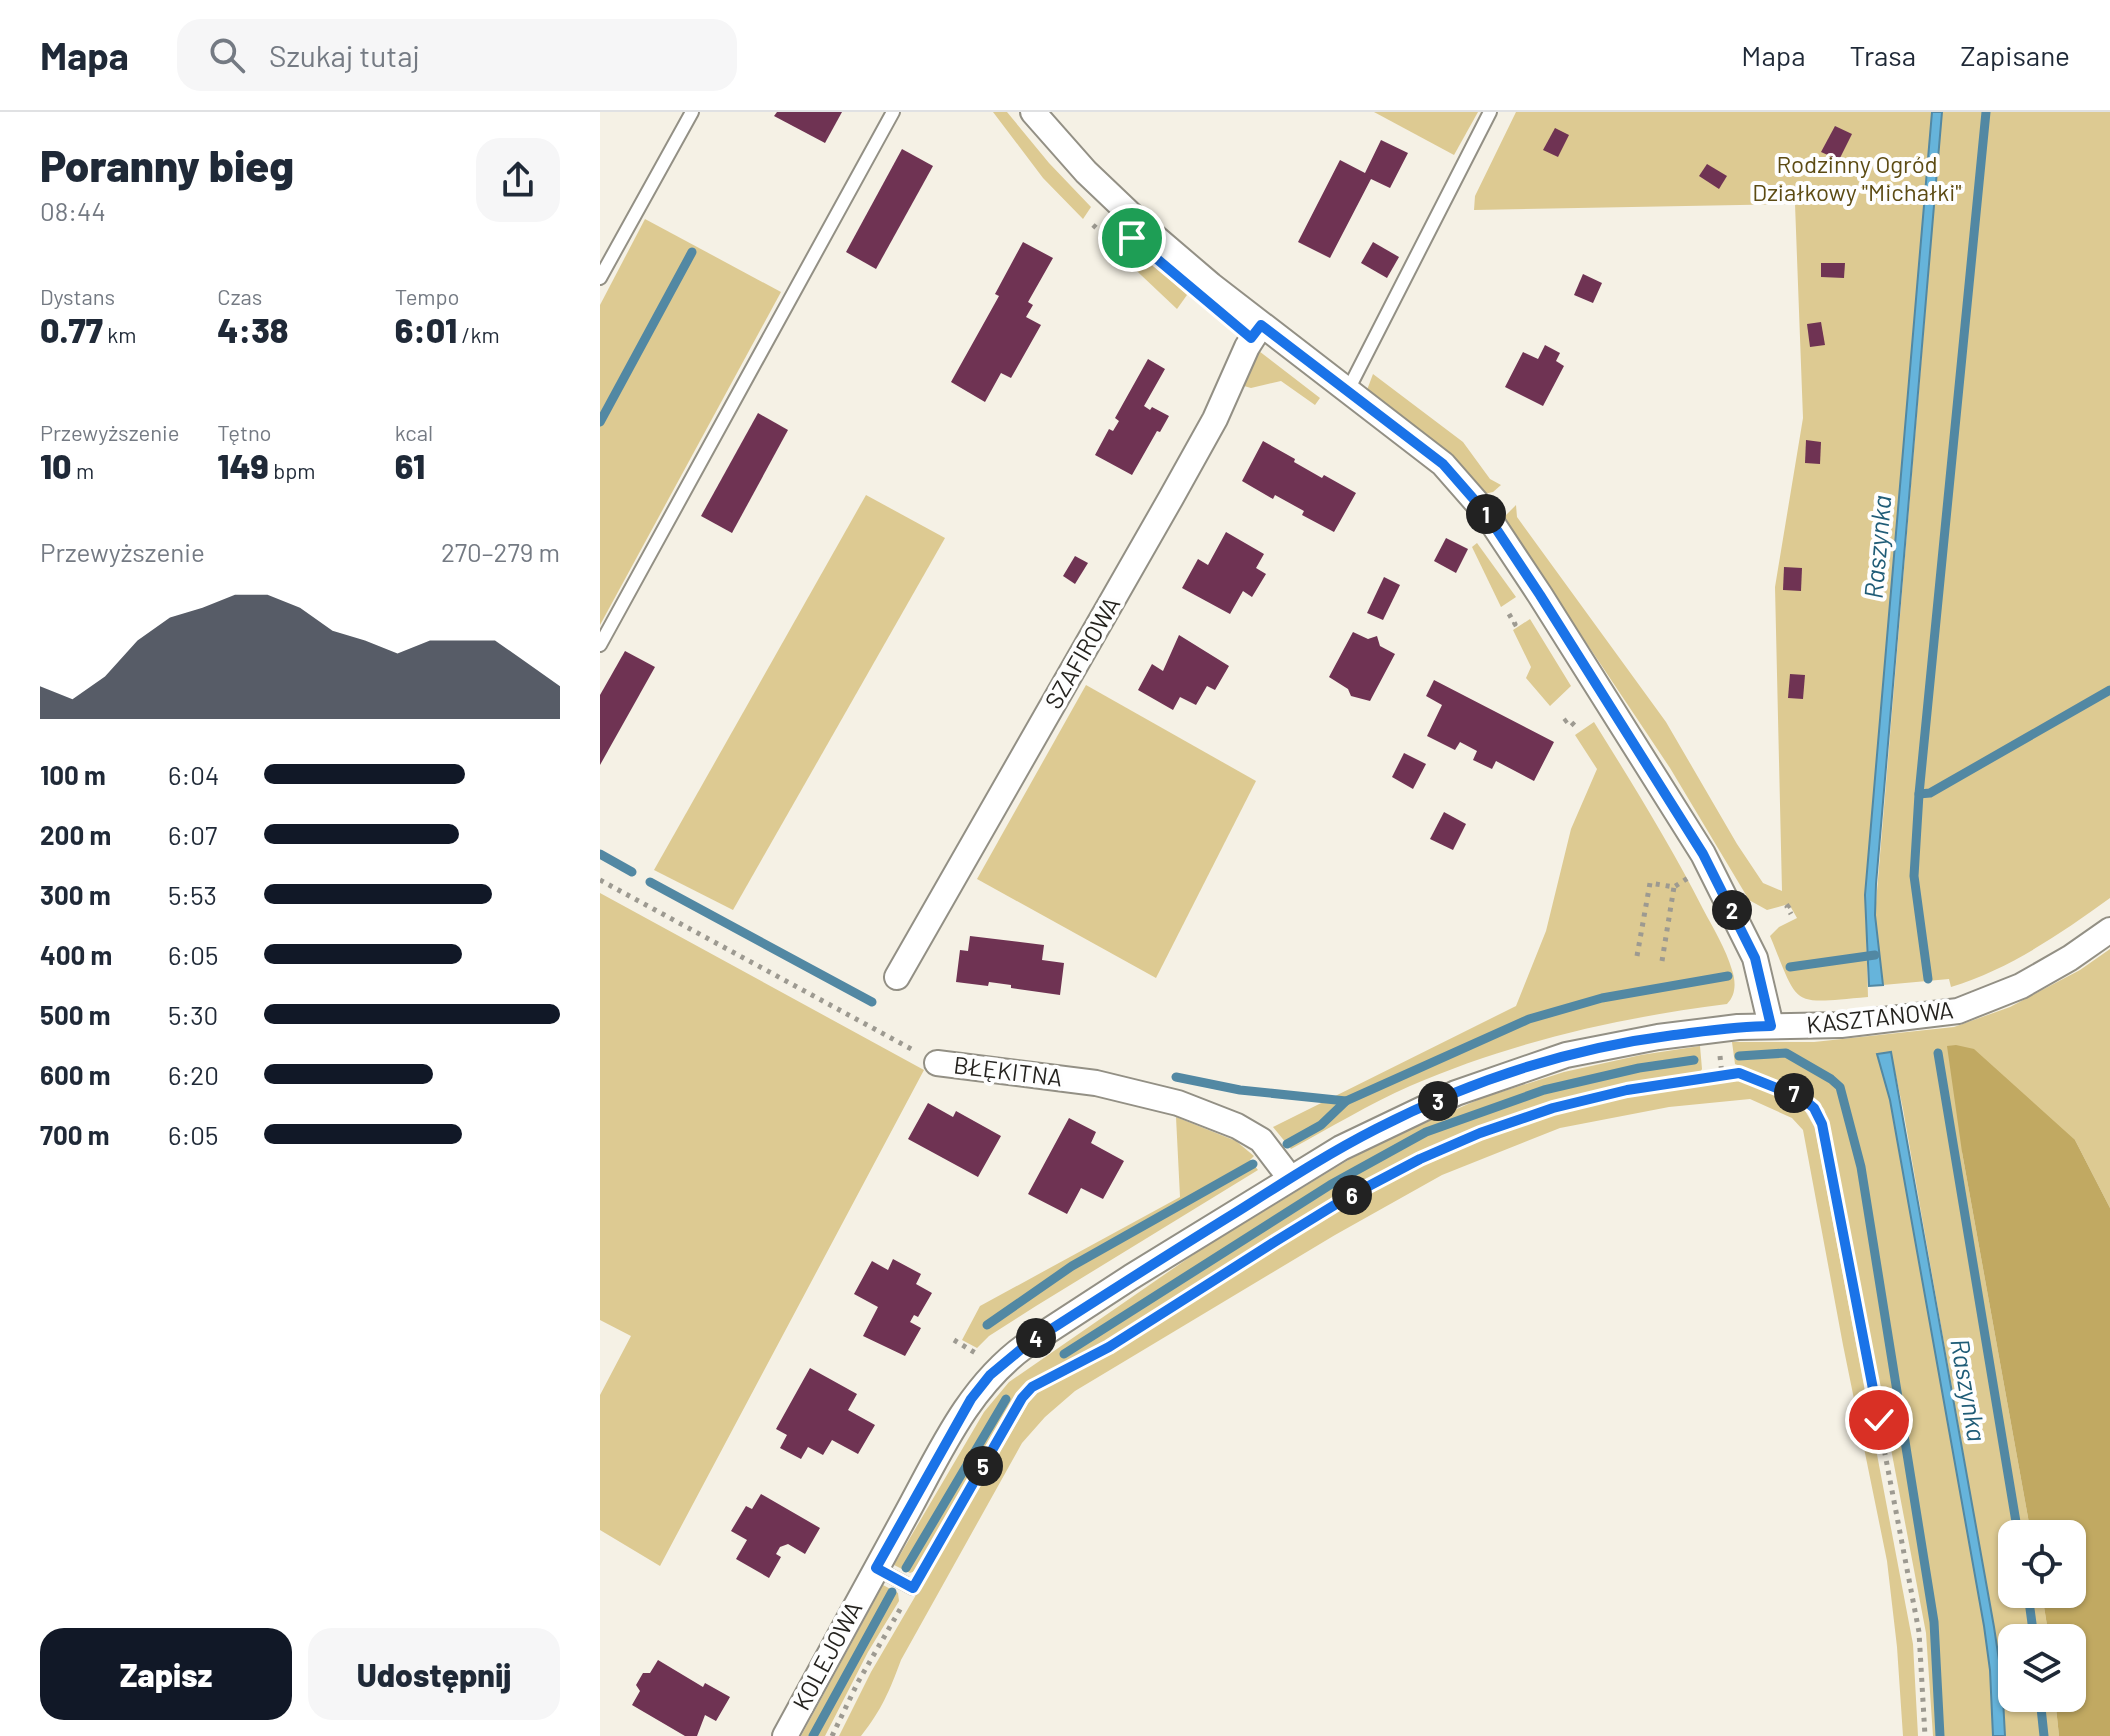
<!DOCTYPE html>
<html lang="pl">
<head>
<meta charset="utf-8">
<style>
  :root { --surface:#fff; --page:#f6f6f7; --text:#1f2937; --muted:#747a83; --line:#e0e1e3; --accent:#111827 }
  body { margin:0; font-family:Barlow,sans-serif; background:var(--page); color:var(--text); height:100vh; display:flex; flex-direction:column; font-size:30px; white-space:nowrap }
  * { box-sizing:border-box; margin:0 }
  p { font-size:26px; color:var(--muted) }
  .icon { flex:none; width:44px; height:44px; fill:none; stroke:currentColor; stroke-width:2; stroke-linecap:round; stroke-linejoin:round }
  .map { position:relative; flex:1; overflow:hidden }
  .side { display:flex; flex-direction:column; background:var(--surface); width:600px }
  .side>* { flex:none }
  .tools { position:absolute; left:1398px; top:1408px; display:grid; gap:16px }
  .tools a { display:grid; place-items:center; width:88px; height:88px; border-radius:16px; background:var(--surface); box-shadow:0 2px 6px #0004; font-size:40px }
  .pin { position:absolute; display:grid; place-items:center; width:68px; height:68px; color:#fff; margin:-34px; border:4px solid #fff; border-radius:50%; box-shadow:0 2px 8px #0007 }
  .km { position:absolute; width:40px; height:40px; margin:-20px; border-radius:50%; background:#222; color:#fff; font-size:22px; line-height:40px; text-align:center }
  .round { display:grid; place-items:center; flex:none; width:84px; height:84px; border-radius:24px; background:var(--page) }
  .headline { display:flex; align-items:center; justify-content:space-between; height:136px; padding:0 40px }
  h1 { font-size:44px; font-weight:800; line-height:60px }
  .figures { display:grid; grid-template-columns:repeat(3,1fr); gap:12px; height:136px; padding:8px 40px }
  .figures div { display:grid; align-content:center }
  .figures b { font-size:34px; font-weight:800 }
  .figures small { font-size:22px; font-weight:400 }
  .figures p { font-size:22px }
  .chart { height:224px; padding:16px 40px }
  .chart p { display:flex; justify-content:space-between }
  .chart svg { width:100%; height:144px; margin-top:8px; fill:var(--accent); opacity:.7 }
  .action { display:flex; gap:16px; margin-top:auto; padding:16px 40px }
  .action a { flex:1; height:92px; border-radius:24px; background:var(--accent); color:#fff; font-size:32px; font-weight:800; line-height:92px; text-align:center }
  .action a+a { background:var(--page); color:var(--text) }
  ul { padding:0 40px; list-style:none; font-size:26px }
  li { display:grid; grid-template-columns:128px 96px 1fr; align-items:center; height:60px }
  li i { height:20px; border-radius:10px; background:var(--accent) }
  header { display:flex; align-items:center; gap:48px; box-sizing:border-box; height:112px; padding:0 40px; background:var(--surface); border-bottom:2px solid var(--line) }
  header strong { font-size:38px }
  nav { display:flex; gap:44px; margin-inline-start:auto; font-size:28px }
  .search { width:560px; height:72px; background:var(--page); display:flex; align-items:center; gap:20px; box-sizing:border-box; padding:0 28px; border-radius:24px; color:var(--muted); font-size:30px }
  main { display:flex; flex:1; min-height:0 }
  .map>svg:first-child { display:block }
  .green { fill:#ddca92 }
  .forest { fill:#c1a962 }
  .water { fill:#66b4db; stroke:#5288a3; stroke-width:2 }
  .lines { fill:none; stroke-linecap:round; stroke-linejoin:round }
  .stream { stroke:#5288a3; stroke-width:9 }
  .building { fill:#6f3353 }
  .service-casing { stroke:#939085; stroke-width:16 }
  .minor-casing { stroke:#939085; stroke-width:28 }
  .path { stroke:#9d9a91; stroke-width:5; stroke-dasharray:4 6; stroke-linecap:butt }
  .service { stroke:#fff; stroke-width:12 }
  .minor { stroke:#fff; stroke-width:24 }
  .route-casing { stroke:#fff; stroke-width:16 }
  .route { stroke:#1a73e8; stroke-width:10 }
  .labels { text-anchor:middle; stroke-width:8; stroke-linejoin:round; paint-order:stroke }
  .park-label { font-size:24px; fill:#5c4b13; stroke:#fefefe }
  .street-label { font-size:24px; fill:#25231f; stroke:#fefefe }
  .water-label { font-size:26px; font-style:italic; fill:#1f5c77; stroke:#fefefe }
</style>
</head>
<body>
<header>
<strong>Mapa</strong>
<div class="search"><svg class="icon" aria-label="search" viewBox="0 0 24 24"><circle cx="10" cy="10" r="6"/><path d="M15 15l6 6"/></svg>Szukaj tutaj</div>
<nav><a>Mapa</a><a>Trasa</a><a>Zapisane</a></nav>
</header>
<main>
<section class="side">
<div class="headline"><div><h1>Poranny bieg</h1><p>08:44</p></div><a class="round"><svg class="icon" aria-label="share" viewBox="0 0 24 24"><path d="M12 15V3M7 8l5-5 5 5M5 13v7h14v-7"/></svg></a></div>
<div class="figures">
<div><p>Dystans</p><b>0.77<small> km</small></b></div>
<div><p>Czas</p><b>4:38</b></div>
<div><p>Tempo</p><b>6:01<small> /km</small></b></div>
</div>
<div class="figures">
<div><p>Przewyższenie</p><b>10<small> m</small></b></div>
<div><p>Tętno</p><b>149<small> bpm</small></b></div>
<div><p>kcal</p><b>61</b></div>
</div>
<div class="chart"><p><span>Przewyższenie</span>270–279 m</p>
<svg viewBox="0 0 160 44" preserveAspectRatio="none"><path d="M0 44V34L10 38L20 31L30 20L40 13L50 10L60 6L70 6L80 10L90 17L100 20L110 24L120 20L130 20L140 20L150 27L160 34V44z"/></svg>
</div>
<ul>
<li><b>100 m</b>6:04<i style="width:68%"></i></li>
<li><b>200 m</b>6:07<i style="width:66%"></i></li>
<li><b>300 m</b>5:53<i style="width:77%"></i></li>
<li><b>400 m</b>6:05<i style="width:67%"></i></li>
<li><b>500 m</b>5:30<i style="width:100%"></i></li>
<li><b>600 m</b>6:20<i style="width:57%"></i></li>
<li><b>700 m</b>6:05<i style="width:67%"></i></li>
</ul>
<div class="action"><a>Zapisz</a><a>Udostępnij</a></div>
</section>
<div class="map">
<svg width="1510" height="1624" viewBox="0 0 1510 1624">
  <rect width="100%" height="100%" fill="#f5f1e5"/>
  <g class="green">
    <path d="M393,0H407L449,51L491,95L483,107L443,66Z"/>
    <path d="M774,0H878L854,43Z"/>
    <path d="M916,0H1332L1265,783L1268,885C1189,892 1200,896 1170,824L1179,815L1197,806L1189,792L1167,798L1149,788L1070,656L903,406L916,393L917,405L1066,610L1137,732L1163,771L1182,779L1175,475L1203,306L1195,92L874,98L875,84Z"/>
    <path d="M1342,0H1510V786C1460,822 1410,857 1351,875L1349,867L1283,873L1275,803Z"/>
    <path d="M45,107L181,180L0,513V193Z"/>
    <path d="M512,115L587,183L577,197L504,128Z"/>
    <path d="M655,236L720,286L715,293L681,269L651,276L644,274Z"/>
    <path d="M773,262L863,330L890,367L901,373L893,380L884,382L853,343L767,278Z"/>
    <path d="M266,383L345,426L133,798L54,758Z"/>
    <path d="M877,431L916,485L901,495L872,435Z"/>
    <path d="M930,507L971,574L950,594L926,566L931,555L913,518Z"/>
    <path d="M486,573L656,669L556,866L377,767Z"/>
    <path d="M994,610C1032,671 1070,732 1103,797C1113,816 1126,837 1132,858C1136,870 1136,883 1127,892C1017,906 912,930 810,974C769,992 730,1016 691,1037L673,1015L916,894L946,819L971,717L997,657L975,623Z"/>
    <path d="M0,781L324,958L60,1454L0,1418V1283L31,1224L0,1208Z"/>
    <path d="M1510,837V1096L1475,1028L1362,1040L1431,1422H1412V1482H1442L1449,1526H1412V1586H1455L1459,1624H1405L1400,1551L1303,997L1291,941L1277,943L1290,988L1384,1514L1390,1558L1393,1624H1333L1326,1521L1230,1016L1224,997L1208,981L1135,952L1132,930H1214L1354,915L1410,895L1480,858Z"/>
    <path d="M1100,934L1102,957L1100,961C1012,973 929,993 848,1028C727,1080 620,1160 508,1229C482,1245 453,1255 427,1271L419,1279L315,1459L310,1461L294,1453L384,1300L409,1270L600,1138L750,1047L797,1023L882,986L964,960L1041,943Z"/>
    <path d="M1137,967L1203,995L1215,1016L1313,1532L1318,1624H1303L1297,1535L1287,1449L1243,1233L1203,1018L1192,1006L1150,987L1069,995L960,1016L842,1063L735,1123L475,1279L445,1305L422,1331L301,1548C290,1578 281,1599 261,1624H239L271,1560L434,1281L506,1244L684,1131L756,1088L828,1050L907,1017L995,991Z"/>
    <path d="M576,1005L636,1029L654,1044L650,1048L658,1058L436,1194L389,1224L377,1236L362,1228L380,1194L580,1085Z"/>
    <path d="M283,1473L298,1481L299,1489L268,1540L225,1624H201Z"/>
  </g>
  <path class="forest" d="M1356,933L1374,937L1475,1028L1510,1096V1624H1459L1455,1586H1472V1526H1449L1442,1482H1472V1422H1431L1362,1040L1347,934Z"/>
  <g class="water">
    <path d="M1332,0H1342L1276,772L1275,803L1283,873L1269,874L1265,783Z"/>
    <path d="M1291,940L1394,1515L1402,1568L1405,1624H1393L1390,1558L1384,1514L1290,988L1277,942Z"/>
  </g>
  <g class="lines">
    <g class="stream">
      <path d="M0,310L92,140"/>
      <path d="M1319,682L1330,681L1510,578"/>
      <path d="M0,742L32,760"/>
      <path d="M50,770L272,890"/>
      <path d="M1190,855L1275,843"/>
      <path d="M1328,867L1314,764L1319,682L1386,0"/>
      <path d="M1338,941L1418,1422"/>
      <path d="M1139,944L1186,941L1231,967L1240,975L1261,1055L1334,1510L1340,1624"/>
      <path d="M576,965L640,978L746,989"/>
      <path d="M687,1032L721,1013L746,989L929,907L1002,886L1128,864"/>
      <path d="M387,1213L472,1154L653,1052"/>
      <path d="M464,1242L730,1073L826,1020L944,978L1039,956L1094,948"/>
      <path d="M306,1456L406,1287"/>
      <path d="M1428,1482L1434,1526"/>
      <path d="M1440,1586L1444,1624"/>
      <path d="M213,1624L292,1480"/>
    </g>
  </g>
  <g class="building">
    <path d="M177,0H242L225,31L174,4Z"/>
    <path d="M1235,14L1252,22L1239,48L1221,40Z"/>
    <path d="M955,16L969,23L958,45L943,38Z"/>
    <path d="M781,28L808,41L790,76L771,67L730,146L698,130L740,48L765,61Z"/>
    <path d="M302,37L333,54L276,157L246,140Z"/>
    <path d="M1107,52L1127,64L1119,77L1099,64Z"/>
    <path d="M423,130L453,146L428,190L433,193L426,205L441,213L411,266L401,261L385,290L351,270L399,184L395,182Z"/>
    <path d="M773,130L799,145L787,166L761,151Z"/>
    <path d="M1221,151H1245L1244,166L1221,165Z"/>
    <path d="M983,162L1002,171L993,191L974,183Z"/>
    <path d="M1221,210L1225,233L1210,235L1207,212Z"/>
    <path d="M945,233L960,241L956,249L964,254L943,294L905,275L923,240L938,247Z"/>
    <path d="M548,247L565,257L544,294L550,298L552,295L569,304L560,320L557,319L532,363L495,343L509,317L513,319L519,309L515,306Z"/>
    <path d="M158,301L188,318L132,421L101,404Z"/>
    <path d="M1206,328L1221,330L1220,352L1205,351Z"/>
    <path d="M663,329L695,347L694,350L722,366L724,363L756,381L734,420L702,403L704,399L675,383L673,387L642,369Z"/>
    <path d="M626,420L664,442L656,456L666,462L652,485L643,479L630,502L582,476L598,447L608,453Z"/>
    <path d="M846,426L868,437L856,461L834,449Z"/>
    <path d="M475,444L488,451L475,472L463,464Z"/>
    <path d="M1184,455L1202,456L1201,479L1183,478Z"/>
    <path d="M784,465L800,473L783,508L767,501Z"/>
    <path d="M753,520L768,527L777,524L780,534L795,542L770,589L751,584L748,577L729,565Z"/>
    <path d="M579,523L629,554L615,578L607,574L596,593L580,585L573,598L538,578L552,552L563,559Z"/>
    <path d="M25,539L55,555L0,653V583Z"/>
    <path d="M1190,562L1205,563L1203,587L1188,586Z"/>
    <path d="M834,568L954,630L934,669L896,649L892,657L873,648L877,639L860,630L855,638L827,624L842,593L826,584Z"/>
    <path d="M804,641L826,652L813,677L792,665Z"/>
    <path d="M844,700L866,712L853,738L830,727Z"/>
    <path d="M370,824L444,833L442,848L464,851L460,883L411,876V873L389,870L388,874L356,870L360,838L368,839Z"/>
    <path d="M328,991L353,1005L356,999L401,1024L378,1065L308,1027Z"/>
    <path d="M469,1006L496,1020L491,1031L524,1049L503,1087L481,1076L467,1102L428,1082Z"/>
    <path d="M293,1147L321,1162L316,1172L332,1181L318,1205L314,1203L310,1210L321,1216L305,1244L263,1224L278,1195L254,1182L272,1149L288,1158Z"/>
    <path d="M210,1256L257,1282L248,1298L275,1313L258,1342L232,1328L223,1343L208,1335L201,1347L180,1336L187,1323L176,1317Z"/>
    <path d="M161,1382L220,1416L205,1442L188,1432L180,1435L176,1442L181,1445L169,1466L136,1447L147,1428L131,1419L146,1394L152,1397Z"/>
    <path d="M58,1548L103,1575L105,1571L130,1585L116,1609L105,1603L97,1624H85L32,1593L40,1579L36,1573L43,1561H50Z"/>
  </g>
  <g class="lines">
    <g class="service-casing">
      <g id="service">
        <path d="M0,166L92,0"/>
        <path d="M748,278L890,0"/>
        <path d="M0,533L293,0"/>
        <path d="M276,1456L313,1476"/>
      </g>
    </g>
    <g class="minor-casing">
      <g id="minor">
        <path d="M433,0L486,60L549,120L611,173L843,352L885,400L940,483L1103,742L1155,846L1171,914"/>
        <path d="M297,865L571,386L615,307L647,235L661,213"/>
        <path d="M337,951L496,971L578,991L637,1014L661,1028L690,1066"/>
        <path d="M185,1624C224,1552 263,1480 303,1408C338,1345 366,1277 425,1234L531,1165L741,1036L856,981L966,943L1058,925L1138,915L1241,913L1358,899L1421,874L1470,846L1510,818"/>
      </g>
    </g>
    <g class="path">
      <path d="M493,113L502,121L500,124"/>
      <path d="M909,502L915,512L911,514"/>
      <path d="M964,610L968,607L975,614"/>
      <path d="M0,768L315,939"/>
      <path d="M1190,793L1187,795L1191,802"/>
      <path d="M1037,844L1050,771L1074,775L1088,766"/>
      <path d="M1062,849L1074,775"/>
      <path d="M1120,944L1122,963"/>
      <path d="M354,1228L377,1242"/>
      <path d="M323,1458L422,1286L435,1273L509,1235L746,1086L820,1047L897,1014L953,996L1027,978L1139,961L1202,986L1214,996L1222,1012L1319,1520L1325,1624"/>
      <path d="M232,1624L258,1570L302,1494"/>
    </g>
    <use href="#service" class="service"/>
    <use href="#minor" class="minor"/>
  </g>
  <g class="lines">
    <g class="route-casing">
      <path id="route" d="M532,126L651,226L661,213L843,352L885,400L940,483L1103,742L1155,846L1171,914C1138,914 1106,919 1074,923C971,936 869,969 776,1017C727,1042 681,1072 635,1101C565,1144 495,1189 425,1234L390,1263L371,1287L276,1456L313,1476L422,1286L432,1275L509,1235L676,1129L746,1086L820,1047L880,1021L953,996L1027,978L1139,961L1202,986L1214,996L1222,1012L1279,1308"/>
    </g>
    <use href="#route" class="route"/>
  </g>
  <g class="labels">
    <g class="park-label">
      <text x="1257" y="61">Rodzinny Ogród<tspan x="1257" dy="28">Działkowy "Michałki"</tspan></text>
    </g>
    <g class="street-label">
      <text transform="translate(483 541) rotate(-60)" y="8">SZAFIROWA</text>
      <text transform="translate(1280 906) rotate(-6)" y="8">KASZTANOWA</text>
      <text transform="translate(408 960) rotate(7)" y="8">BŁĘKITNA</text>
      <text transform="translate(228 1544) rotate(-62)" y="8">KOLEJOWA</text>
    </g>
    <g class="water-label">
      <text transform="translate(1278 435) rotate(-85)" y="9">Raszynka</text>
      <text transform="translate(1368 1278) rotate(80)" y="9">Raszynka</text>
    </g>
  </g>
</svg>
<div class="tools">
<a><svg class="icon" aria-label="locate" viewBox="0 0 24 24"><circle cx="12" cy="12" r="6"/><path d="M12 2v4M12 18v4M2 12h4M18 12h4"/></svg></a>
<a><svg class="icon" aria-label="layers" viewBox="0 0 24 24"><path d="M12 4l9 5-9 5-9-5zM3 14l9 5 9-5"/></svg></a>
</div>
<div class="pin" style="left:532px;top:126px;background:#1e9e55"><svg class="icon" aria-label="arrive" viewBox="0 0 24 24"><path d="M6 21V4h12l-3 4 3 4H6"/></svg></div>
<div class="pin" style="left:1279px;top:1308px;background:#d93025"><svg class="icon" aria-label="check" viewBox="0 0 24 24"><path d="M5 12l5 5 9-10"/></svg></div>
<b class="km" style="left:886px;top:402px">1</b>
<b class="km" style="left:1132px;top:798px">2</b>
<b class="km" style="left:838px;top:989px">3</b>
<b class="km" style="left:436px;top:1226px">4</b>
<b class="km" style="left:383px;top:1354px">5</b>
<b class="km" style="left:752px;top:1083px">6</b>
<b class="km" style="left:1194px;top:981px">7</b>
</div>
</main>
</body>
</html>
